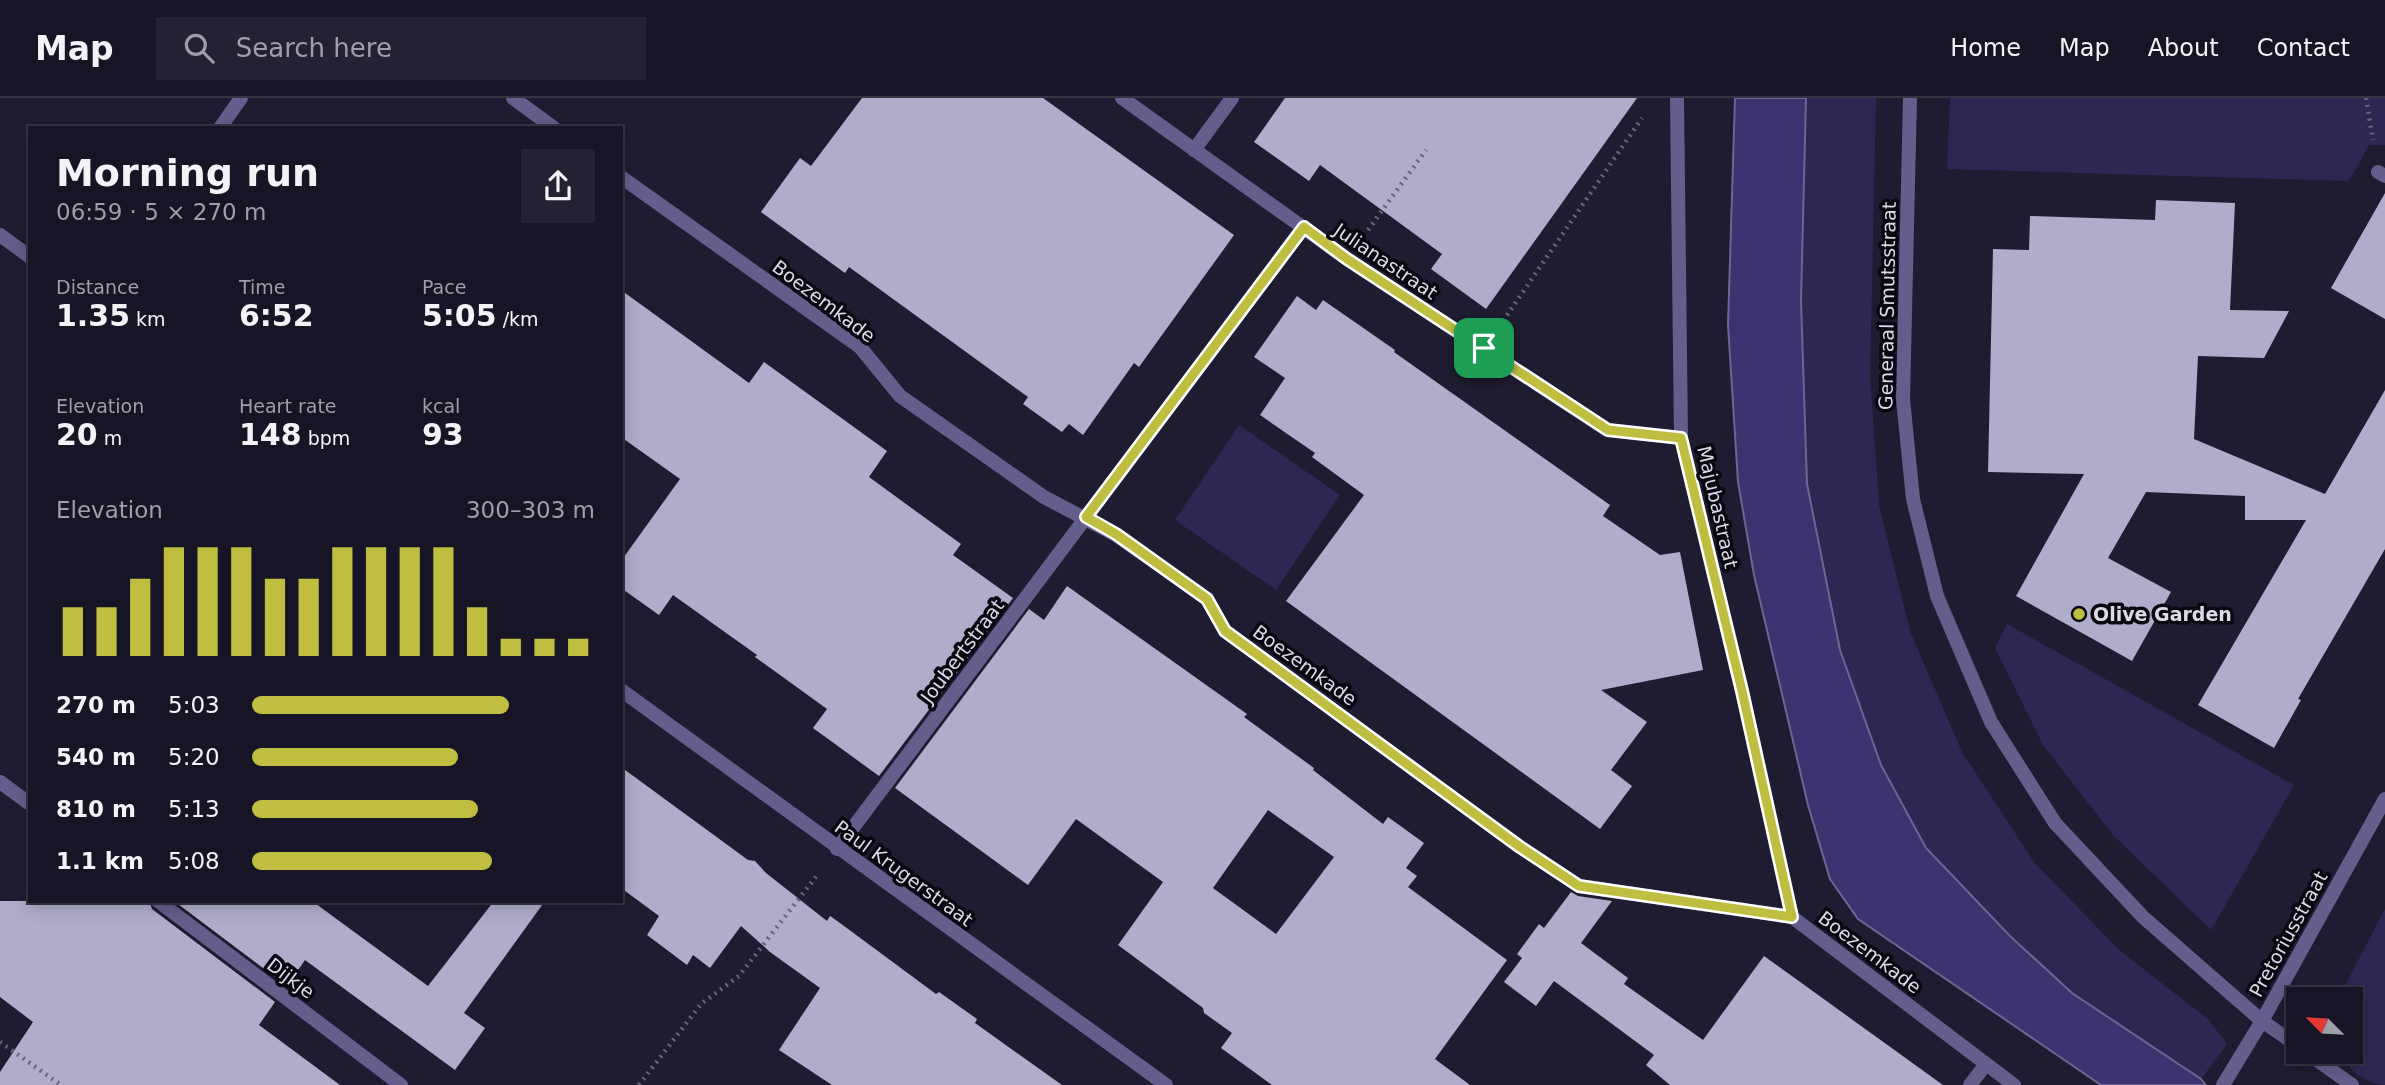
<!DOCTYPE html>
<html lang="en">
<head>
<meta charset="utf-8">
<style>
  :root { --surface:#171525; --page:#242232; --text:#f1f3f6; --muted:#9e9fa7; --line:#363442; --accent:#bfbe41 }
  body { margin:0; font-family:"DejaVu Sans",sans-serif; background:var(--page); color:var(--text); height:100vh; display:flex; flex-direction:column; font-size:26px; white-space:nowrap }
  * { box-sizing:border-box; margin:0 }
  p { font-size:23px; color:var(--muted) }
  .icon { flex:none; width:38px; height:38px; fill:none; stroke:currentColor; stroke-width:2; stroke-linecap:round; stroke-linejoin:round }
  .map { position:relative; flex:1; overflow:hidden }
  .panel { position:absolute; left:28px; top:28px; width:595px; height:777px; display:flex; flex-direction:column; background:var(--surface); border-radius:0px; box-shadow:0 4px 18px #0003,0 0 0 2px var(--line) }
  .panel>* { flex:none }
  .needle { width:46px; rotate:294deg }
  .buttons { position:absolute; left:2286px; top:889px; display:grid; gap:14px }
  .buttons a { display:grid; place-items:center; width:77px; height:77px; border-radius:0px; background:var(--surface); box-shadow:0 4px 18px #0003,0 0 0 2px var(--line); font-size:35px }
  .pin { position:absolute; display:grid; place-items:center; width:60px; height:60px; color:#fff; margin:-30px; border-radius:14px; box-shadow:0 4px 10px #0006 }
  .round { display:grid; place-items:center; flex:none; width:74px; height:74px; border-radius:0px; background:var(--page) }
  .summary { display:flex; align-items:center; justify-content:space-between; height:119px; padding:0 28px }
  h1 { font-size:38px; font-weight:800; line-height:52px }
  .metrics { display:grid; grid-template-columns:repeat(3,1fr); gap:10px; height:119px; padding:7px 28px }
  .metrics div { display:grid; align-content:center }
  .metrics b { font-size:30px; font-weight:800 }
  .metrics small { font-size:19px; font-weight:400 }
  .metrics p { font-size:19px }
  .chart { height:196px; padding:14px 28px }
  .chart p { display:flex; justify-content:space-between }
  .chart svg { width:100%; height:126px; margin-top:7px; stroke:var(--accent); stroke-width:6 }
  ul { padding:0 28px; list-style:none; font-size:23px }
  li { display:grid; grid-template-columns:112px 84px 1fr; align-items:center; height:52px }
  li i { height:18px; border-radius:9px; background:var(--accent) }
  header { display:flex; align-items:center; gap:42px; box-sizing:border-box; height:98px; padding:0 35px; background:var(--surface); border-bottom:2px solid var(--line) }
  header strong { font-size:33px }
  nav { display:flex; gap:38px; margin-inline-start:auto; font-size:24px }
  .search { width:490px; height:63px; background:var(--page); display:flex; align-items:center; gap:18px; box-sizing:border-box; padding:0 24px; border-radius:0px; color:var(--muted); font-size:26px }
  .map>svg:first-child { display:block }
  .green { fill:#2e2753 }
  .water { fill:#3e3370; stroke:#6d6594; stroke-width:2 }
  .building { fill:#afadc9; fill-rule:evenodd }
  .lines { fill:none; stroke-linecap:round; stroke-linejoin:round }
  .path { stroke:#676578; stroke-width:4.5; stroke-dasharray:2 5; stroke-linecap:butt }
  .minor { stroke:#645e8c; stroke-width:14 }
  .route-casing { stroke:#fff; stroke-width:14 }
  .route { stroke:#bfbe41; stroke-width:9 }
  .poi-dot { fill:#bfbe41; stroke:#090811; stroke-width:2.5 }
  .labels { text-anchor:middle; stroke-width:7; stroke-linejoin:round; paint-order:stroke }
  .street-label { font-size:19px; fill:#dbdae9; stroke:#090811 }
  .poi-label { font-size:19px; font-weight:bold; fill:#dbdae9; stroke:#090811; text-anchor:start }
</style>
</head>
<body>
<header>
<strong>Map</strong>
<div class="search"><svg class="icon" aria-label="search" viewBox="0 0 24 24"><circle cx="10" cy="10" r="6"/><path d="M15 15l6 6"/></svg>Search here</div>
<nav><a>Home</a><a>Map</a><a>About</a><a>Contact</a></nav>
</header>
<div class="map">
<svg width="2385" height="987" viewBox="0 0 2385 987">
  <rect width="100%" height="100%" fill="#1f1c31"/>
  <g class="green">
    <path d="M1806,0H1876L1870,279L1879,407L1910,533L1962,654L2034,764L2119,852L2208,921L2227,946L2201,981L2072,895L2010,838L1926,750L1881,667L1840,552L1807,386L1801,203Z"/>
    <path d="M1950,0H2385V47H2369L2349,83L1947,71Z"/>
    <path d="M1239,327L1340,397L1276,492L1175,422Z"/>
    <path d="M2007,526L2294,687L2211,832L2113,737L2043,647L1995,550Z"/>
    <path d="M2385,811V987C2367,987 2345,969 2337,954H2350V901H2338Z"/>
  </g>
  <path class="water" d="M1735,0H1806L1801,203L1807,386L1840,552L1881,667L1926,750L2010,838L2072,895L2201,981L2206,987H2101L1858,821L1830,781L1808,707L1754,477L1738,384L1728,227Z"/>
  <g class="building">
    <path d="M862,0H1043L1234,137L1139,269L1134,265L1083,337L1069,326L1062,334L1023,306L1028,299L849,169L845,175L761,114L800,60L811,68Z"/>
    <path d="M1285,0H1637L1486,211L1431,171L1442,156L1320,67L1309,83L1254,44Z"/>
    <path d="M2385,95V221L2331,190Z"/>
    <path d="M2156,102L2235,105L2230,212L2289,213L2264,260L2198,258L2194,341L2325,396L2385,292V451L2298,601L2301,602L2274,650L2198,607L2306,422H2245V398L2146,394L2108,460L2171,494L2132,563L2016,498L2084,376L1988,374L1993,151L2029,152L2030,118L2155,122Z"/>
    <path d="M621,192L749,285L764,264L887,353L869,379L961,446L953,457L1013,500L879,678L813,630L827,611L755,559L757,557L673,497L659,517L621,490V463L680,381L621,339Z"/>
    <path d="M1297,198L1316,212L1323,202L1395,252L1394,254L1610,407L1603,418L1660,457L1680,454L1703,572L1601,592L1647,624L1611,672L1632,688L1600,731L1286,503L1364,397L1312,359L1315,355L1260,317L1285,280L1254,259Z"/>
    <path d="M1067,488L1247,616L1244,619L1314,670L1313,672L1383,726L1388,719L1424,745L1406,770L1417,778L1408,789L1507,862L1435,961L1470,987H1272L1221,950L1232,935L1204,915L1203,910L1118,847L1163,784L1076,721L1028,787L895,690L1029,511L1044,522ZM1268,712L1334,759L1276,836L1213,790Z"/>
    <path d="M621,669L748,762L755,763L766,775L827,823L830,818L840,825L936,896L939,894L977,921L975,925L1062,987H832L779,952L820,890L770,854L741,828L710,870L693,857L687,867L647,837L659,818L621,790Z"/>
    <path d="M1571,794L1578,798L1612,803L1581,845L1628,880L1624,886L1703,942L1764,858L1943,987H1670L1646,967L1654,957L1554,883L1536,908L1504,884L1522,860L1517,856L1539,826L1544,830Z"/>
    <path d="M0,803H149L152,811L275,904L259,927L340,987H0V974L33,924L0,899Z"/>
    <path d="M174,803H312L428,888L494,803H545L464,915L485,930L455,972L305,862L287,888Z"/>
  </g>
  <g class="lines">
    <g class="path">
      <path d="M2366,0L2373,42"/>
      <path d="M1368,132L1426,52"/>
      <path d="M1503,223L1642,20"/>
      <path d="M0,944L61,987"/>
      <path d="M639,987L701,906L739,878L818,776"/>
    </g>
    <g class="minor">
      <path d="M513,0L554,30"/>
      <path d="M1122,0L1347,161L1607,332L1681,340"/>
      <path d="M1677,0L1681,340L1742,593L1792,819"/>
      <path d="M1910,0L1903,301L1913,401L1937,498L1991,624L2055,725L2143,819L2262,923L2298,948"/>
      <path d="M220,30L241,0"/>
      <path d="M1194,52L1232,0"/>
      <path d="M2378,74L2385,78"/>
      <path d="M621,79L860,249L900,298L1044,399L1116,437L1207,501L1225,533L1520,749L1579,788L1792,819L2014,987"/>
      <path d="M0,137L30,159"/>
      <path d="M621,592L1166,987"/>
      <path d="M0,684L30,706"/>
      <path d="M837,751L1304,129"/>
      <path d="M158,803L401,987"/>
      <path d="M2306,954L2352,987"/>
      <path d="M1970,987L1986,966"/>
      <path d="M2223,987L2262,923L2385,701"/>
    </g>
  </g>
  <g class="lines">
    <g class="route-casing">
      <path id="route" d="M1304,129L1347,161L1608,332L1681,340L1742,593L1792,819L1579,788L1520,749L1225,533L1207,501L1116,436L1086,419Z"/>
    </g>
    <use href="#route" class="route"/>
  </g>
  <circle class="poi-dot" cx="2079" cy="516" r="7"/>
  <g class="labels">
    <g class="street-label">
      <text transform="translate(1386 163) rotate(34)" y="7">Julianastraat</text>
      <text transform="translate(824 203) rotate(37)" y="7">Boezemkade</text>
      <text transform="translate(1887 208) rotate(-89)" y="7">Generaal Smutsstraat</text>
      <text transform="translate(1718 409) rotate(77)" y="7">Majubastraat</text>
      <text transform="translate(962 553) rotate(-53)" y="7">Joubertstraat</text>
      <text transform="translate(1305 567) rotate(36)" y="7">Boezemkade</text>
      <text transform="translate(904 775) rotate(36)" y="7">Paul Krugerstraat</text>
      <text transform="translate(2288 836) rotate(-61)" y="7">Pretoriusstraat</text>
      <text transform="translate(1870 854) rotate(37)" y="7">Boezemkade</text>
      <text transform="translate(291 880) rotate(37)" y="7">Dijkje</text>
    </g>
    <g class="poi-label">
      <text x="2093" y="523">Olive Garden</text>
    </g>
  </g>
</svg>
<div class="buttons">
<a><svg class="needle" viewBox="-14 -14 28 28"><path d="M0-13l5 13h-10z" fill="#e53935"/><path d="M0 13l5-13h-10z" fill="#9e9fa7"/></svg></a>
</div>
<div class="pin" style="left:1484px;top:250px;background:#1e9e55"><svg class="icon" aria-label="arrive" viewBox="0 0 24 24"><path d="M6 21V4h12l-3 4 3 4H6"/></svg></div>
<section class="panel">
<div class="summary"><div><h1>Morning run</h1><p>06:59 · 5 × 270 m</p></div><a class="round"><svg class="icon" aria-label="share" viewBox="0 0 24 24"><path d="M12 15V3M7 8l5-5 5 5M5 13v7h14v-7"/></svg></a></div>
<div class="metrics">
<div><p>Distance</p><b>1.35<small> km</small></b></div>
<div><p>Time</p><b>6:52</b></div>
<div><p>Pace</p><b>5:05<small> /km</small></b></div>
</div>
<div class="metrics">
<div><p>Elevation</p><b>20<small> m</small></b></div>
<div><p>Heart rate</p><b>148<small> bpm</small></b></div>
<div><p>kcal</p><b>93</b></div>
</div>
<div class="chart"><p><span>Elevation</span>300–303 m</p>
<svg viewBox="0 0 160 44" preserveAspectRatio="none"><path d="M5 44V27M15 44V27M25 44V17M35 44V6M45 44V6M55 44V6M65 44V17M75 44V17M85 44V6M95 44V6M105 44V6M115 44V6M125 44V27M135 44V38M145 44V38M155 44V38"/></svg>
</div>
<ul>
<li><b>270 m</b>5:03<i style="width:75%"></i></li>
<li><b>540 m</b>5:20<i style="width:60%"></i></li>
<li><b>810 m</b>5:13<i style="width:66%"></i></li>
<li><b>1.1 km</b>5:08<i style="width:70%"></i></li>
</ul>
</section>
</div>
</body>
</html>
